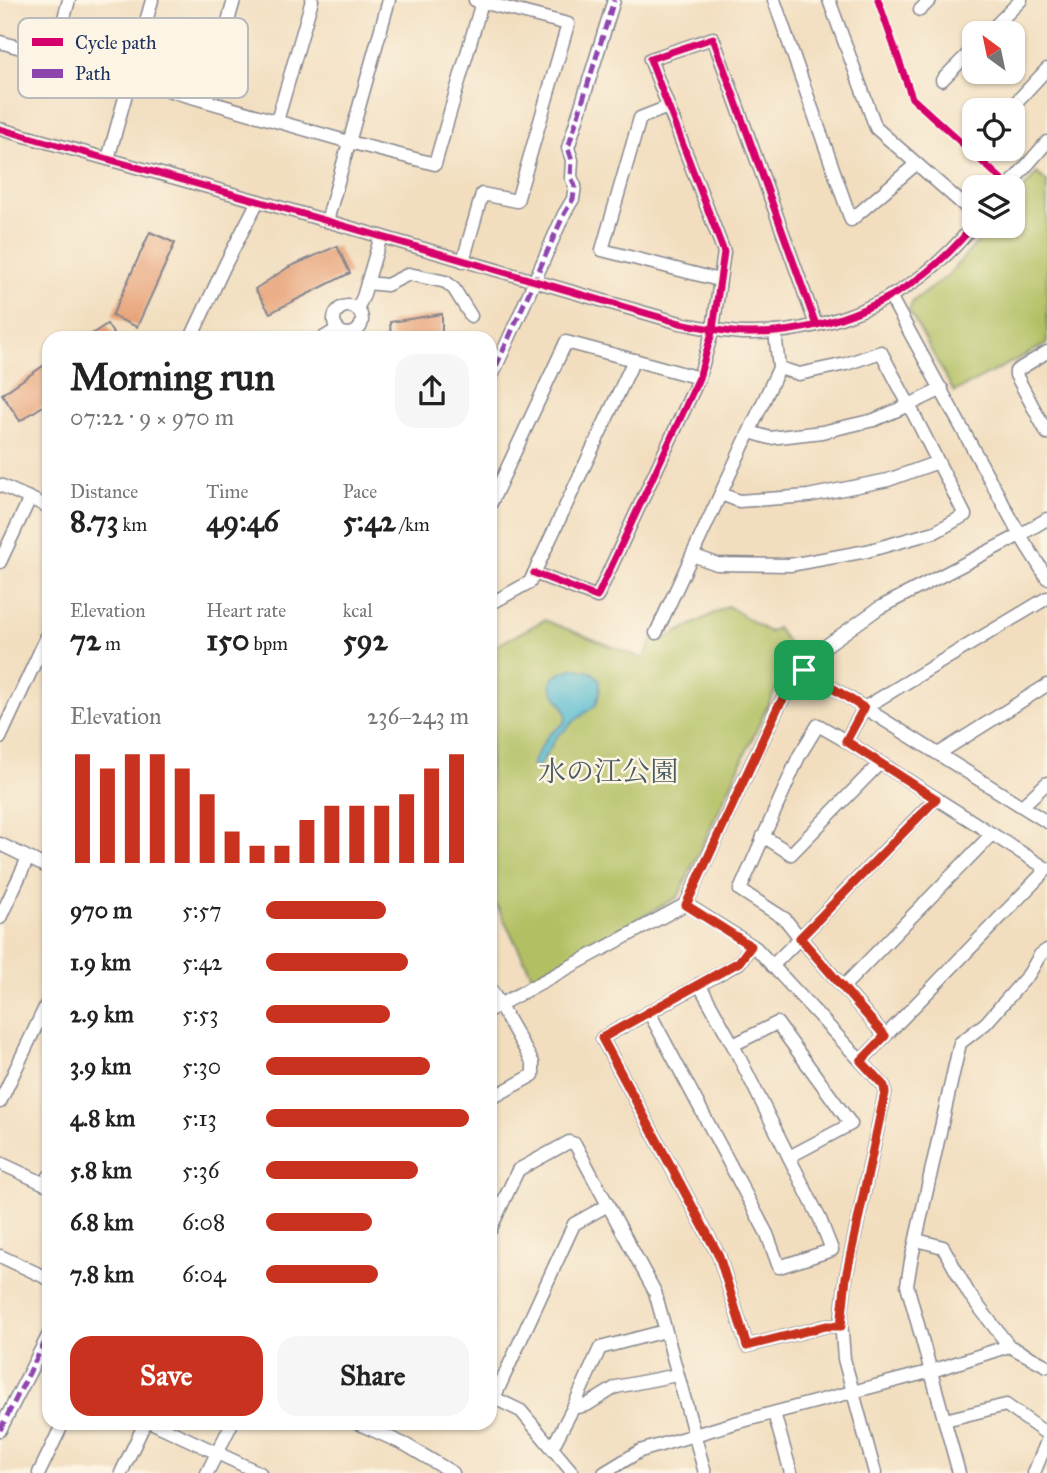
<!DOCTYPE html>
<html lang="en">
<head>
<meta charset="utf-8">
<style>
  :root { --surface:#fff; --page:#f6f6f6; --text:#222; --muted:#767676; --accent:#c8321e }
  body { margin:0; font-family:"IM FELL Great Primer","Noto Serif JP",serif; background:var(--page); color:var(--text); height:100vh; display:flex; flex-direction:column; font-size:26px; white-space:nowrap }
  * { box-sizing:border-box; margin:0 }
  p { font-size:23px; color:var(--muted) }
  .icon { flex:none; width:38px; height:38px; fill:none; stroke:currentColor; stroke-width:2; stroke-linecap:round; stroke-linejoin:round }
  .map { position:relative; flex:1; overflow:hidden }
  .details { position:absolute; left:42px; top:331px; width:455px; height:1099px; display:flex; flex-direction:column; background:var(--surface); border-radius:21px; box-shadow:0 2px 5px #0004 }
  .details>* { flex:none }
  .needle { width:46px; rotate:327deg }
  .fabs { position:absolute; left:962px; top:21px; display:grid; gap:14px }
  .fabs a { display:grid; place-items:center; width:63px; height:63px; border-radius:14px; background:var(--surface); box-shadow:0 2px 5px #0004; font-size:35px }
  .pin { position:absolute; display:grid; place-items:center; width:60px; height:60px; color:#fff; margin:-30px; border-radius:14px; box-shadow:0 4px 10px #0006 }
  .round { display:grid; place-items:center; flex:none; width:74px; height:74px; border-radius:21px; background:var(--page) }
  .head { display:flex; align-items:center; justify-content:space-between; height:119px; padding:0 28px }
  h1 { font-size:38px; font-weight:700; line-height:52px }
  .figures { display:grid; grid-template-columns:repeat(3,1fr); gap:10px; height:119px; padding:7px 28px }
  .figures div { display:grid; align-content:center }
  .figures b { font-size:30px; font-weight:700 }
  .figures small { font-size:19px; font-weight:400 }
  .figures p { font-size:19px }
  .chart { height:196px; padding:14px 28px }
  .chart p { display:flex; justify-content:space-between }
  .chart svg { width:100%; height:126px; margin-top:7px; stroke:var(--accent); stroke-width:6 }
  .cta { display:flex; gap:14px; margin-top:auto; padding:14px 28px }
  .cta a { flex:1; height:80px; border-radius:21px; background:var(--accent); color:#fff; font-size:28px; font-weight:700; line-height:80px; text-align:center }
  .cta a+a { background:var(--page); color:var(--text) }
  ul { padding:0 28px; list-style:none; font-size:23px }
  li { display:grid; grid-template-columns:112px 84px 1fr; align-items:center; height:52px }
  li i { height:18px; border-radius:9px; background:var(--accent) }
  .map>svg:first-child { display:block }
  .green { fill:#b2bf62; stroke:#667760; stroke-width:2 }
  .water { fill:#51b9cf; stroke:#367496; stroke-width:2 }
  .building { fill:#e8a378 }
  .lines { fill:none; stroke-linecap:round; stroke-linejoin:round }
  .minor-casing { stroke:#86868e; stroke-width:15 }
  .minor { stroke:#fff; stroke-width:12 }
  .minor-bridge-casing { stroke:#86868e; stroke-width:15; stroke-linecap:butt }
  .minor-bridge { stroke:#fff; stroke-width:12 }
  .quiet { stroke:#8e44ad; stroke-width:5; stroke-dasharray:10 5; stroke-linecap:butt }
  .cycleway-casing { stroke:#fcf5e5; stroke-width:11 }
  .cycleway { stroke:#d6006c; stroke-width:7 }
  .route-casing { stroke:#fff; stroke-width:14 }
  .route { stroke:#c8321e; stroke-width:9 }
  .labels { text-anchor:middle; stroke-width:5; stroke-linejoin:round; paint-order:stroke }
  .park-label { font-size:28px; fill:#485a5f; stroke:#fcf5e5 }
  .key { fill:#fcf5e5; stroke:#b8babc; stroke-width:2 }
  .key-label { font-size:19px; fill:#1b2f5e }
</style>
</head>
<body>
<div class="map">
<svg width="1047" height="1473" viewBox="0 0 1047 1473">
  <rect width="100%" height="100%" fill="#fcf5e5"/>
  <filter id="ink" filterUnits="userSpaceOnUse"><feTurbulence type="fractalNoise" baseFrequency=".0143" numOctaves="2"/><feDisplacementMap in="SourceGraphic" scale="14" xChannelSelector="R" yChannelSelector="G"/><feConvolveMatrix kernelMatrix="1 2 1 2 8 2 1 2 1" color-interpolation-filters="sRGB"/></filter>
  <filter id="wash" filterUnits="userSpaceOnUse"><feTurbulence type="fractalNoise" baseFrequency=".00686" numOctaves="4" result="noise"/><feDisplacementMap in="SourceGraphic" scale="28" xChannelSelector="R" yChannelSelector="G"/><feGaussianBlur stdDeviation="1.57" result="paint"/><feColorMatrix in="noise" values="0 0 0 0 0 0 0 0 0 0 0 0 0 0 0 0 0 1.4 0 .05"/><feComposite in="paint" operator="in"/></filter>
  <g filter="url(#wash)">
    <rect width="100%" height="100%" fill="#f2debf"/>
    <g class="green">
      <path d="M1037,173L1047,182V344L954,392L909,310L913,301L946,277L992,226H1013V201Z"/>
      <path d="M728,606L769,632L777,628L801,661L776,688L678,897L533,977L497,906L490,903V649L544,620L644,659L654,637L663,640Z"/>
    </g>
    <path class="water" d="M575,668L593,673L599,679L600,691L596,705L573,722L565,730L557,736L541,763L536,768L533,767L532,764C537,755 542,743 549,735C554,730 561,728 565,721C575,702 522,682 575,668Z"/>
    <g id="blocks">
      <g class="building">
        <path d="M150,232L175,243L137,327L112,316Z"/>
        <path d="M337,246L350,273L270,313L255,289L289,267Z"/>
        <path d="M442,314V338H391L390,322Z"/>
        <path d="M107,324L116,338H86Z"/>
        <path d="M49,362V402L20,421L2,394Z"/>
      </g>
    </g>
  </g>
  <g filter="url(#ink)">
    <use href="#blocks" fill-opacity="0" stroke="#86868e" stroke-width="2"/>
    <g class="lines">
      <g class="minor-casing">
        <g id="minor">
          <path d="M774,0L851,220L916,164"/>
          <path d="M829,0L876,128L975,215"/>
          <path d="M920,10L930,0"/>
          <path d="M988,33L1021,0"/>
          <path d="M0,42L349,142L435,164L482,2L475,0"/>
          <path d="M53,57L69,0"/>
          <path d="M942,80L975,47"/>
          <path d="M206,101L234,0"/>
          <path d="M668,107L640,118L602,250L719,280"/>
          <path d="M1009,110L1047,69"/>
          <path d="M277,121L312,0"/>
          <path d="M0,129L258,201L680,323C701,327 722,332 744,333C815,335 894,306 945,256C956,246 965,235 975,224"/>
          <path d="M108,159L152,0"/>
          <path d="M1008,187L1047,142"/>
          <path d="M327,221L389,0"/>
          <path d="M552,241L564,214L573,199L575,186L571,177L572,160L568,148L614,0"/>
          <path d="M463,261L482,194L517,201L568,24L482,2"/>
          <path d="M367,283L387,285L409,274L446,282L454,289L471,316"/>
          <path d="M890,296L1020,535L1047,578"/>
          <circle cx="348" cy="320" r="14"/>
          <path d="M357,309L363,297L381,236"/>
          <path d="M775,332L779,368L799,374L846,364L881,352L909,405L942,389"/>
          <path d="M191,338L226,263L258,201"/>
          <path d="M323,338L338,329"/>
          <path d="M1047,352L1016,371V375L1047,433"/>
          <path d="M490,380L520,314"/>
          <path d="M750,432L770,438L822,432L874,420L909,405L938,462"/>
          <path d="M0,485L49,507"/>
          <path d="M490,505L566,342L634,360"/>
          <path d="M692,555L717,564L790,565L867,551L935,532L965,515L938,462L888,480L808,496L739,501L721,494"/>
          <path d="M0,562L30,498"/>
          <path d="M534,573L597,597L699,378L713,329L724,252L650,59L713,38L816,325"/>
          <path d="M1047,598L864,708L846,741L1047,869"/>
          <path d="M490,604L530,582L634,360L699,378"/>
          <path d="M656,633L779,368"/>
          <path d="M804,670L1047,822"/>
          <path d="M0,738L49,632"/>
          <path d="M938,754L1047,685"/>
          <path d="M1022,806L1047,783"/>
          <path d="M763,836L791,854L880,763"/>
          <path d="M0,844L49,868"/>
          <path d="M686,904L756,948L884,1086L885,1093L846,1277L841,1321L844,1359L875,1473"/>
          <path d="M0,918L28,858"/>
          <path d="M751,946L739,963L602,1038L719,1256L747,1346L826,1326H841"/>
          <path d="M772,966L800,938L785,919L740,890L799,756L818,725L846,741"/>
          <path d="M843,987L800,938L936,798"/>
          <path d="M490,988L533,1063V1075L490,1099"/>
          <path d="M490,1010L686,904L778,707L792,685L827,645L879,608L1020,535L1047,519"/>
          <path d="M649,1012L767,1234L779,1267L832,1250L820,1219L733,1045L699,984"/>
          <path d="M885,1036L843,987L992,834"/>
          <path d="M733,1045L777,1023L851,1124L789,1157"/>
          <path d="M861,1061L1047,869"/>
          <path d="M0,1102L49,999"/>
          <path d="M0,1163L45,1184L49,1176"/>
          <path d="M490,1230L518,1170L569,1142L575,1144L655,1292L705,1473"/>
          <path d="M917,1240L943,1247L969,1294L1009,1346L1047,1366"/>
          <path d="M0,1256L49,1279"/>
          <path d="M490,1396L521,1411L573,1473"/>
          <path d="M494,1398L574,1224L608,1205"/>
          <path d="M573,1408L587,1405L616,1387L677,1375"/>
          <path d="M774,1413L791,1473"/>
          <path d="M945,1420L1006,1405L1047,1434"/>
          <path d="M153,1423L260,1473"/>
          <path d="M357,1423L406,1445L453,1473"/>
          <path d="M0,1430L49,1334"/>
          <path d="M552,1448L573,1408L600,1348L665,1331"/>
          <path d="M39,1473L63,1423"/>
          <path d="M121,1473L145,1423"/>
          <path d="M207,1473L232,1423"/>
          <path d="M604,1473L640,1451L735,1423L932,1371L1009,1346"/>
          <path d="M959,1473L907,1285L911,1261L960,1043L986,1023L1029,974L1040,955L1047,950"/>
          <path d="M1034,1473L1047,1441"/>
        </g>
      </g>
      <use href="#minor" class="minor"/>
      <g class="minor-bridge-casing">
        <path id="minor-bridge" d="M520,314L552,241"/>
      </g>
      <use href="#minor-bridge" class="minor-bridge"/>
      <g class="quiet">
        <path d="M490,380L564,214L573,199L575,186L571,177L572,160L568,148L614,0"/>
        <path d="M0,1430L49,1334"/>
      </g>
      <g class="cycleway-casing">
        <g id="cycleway">
          <path d="M878,0L912,98L1009,186"/>
          <path d="M0,129L258,201L680,323C701,327 722,332 744,333C815,335 894,306 945,256C956,246 965,235 975,224"/>
          <path d="M534,573L597,597L699,378L713,329L724,252L650,59L713,38L816,325"/>
        </g>
      </g>
      <use href="#cycleway" class="cycleway"/>
    </g>
  </g>
  <g class="lines" filter="url(#ink)">
    <g class="route-casing">
      <path id="route" d="M804,670L864,708L846,741L936,799L800,938L885,1036L861,1061L884,1086L885,1093L846,1277L841,1326H826L747,1346L719,1256L602,1038L739,962L751,946L686,905L778,707L792,685Z"/>
    </g>
    <use href="#route" class="route"/>
  </g>
  <g class="labels">
    <g class="park-label">
      <text x="608" y="781">水の江公園</text>
    </g>
  </g>
  <rect x="18" y="18" width="230" height="80" rx="10" class="key"/>
  <rect x="32" y="38" width="31" height="8" fill="#d6006c"/>
  <rect x="32" y="69" width="31" height="9" fill="#8e44ad"/>
  <g class="key-label">
    <text x="75" y="49">Cycle path</text>
    <text x="75" y="80">Path</text>
  </g>
</svg>
<div class="fabs">
<a><svg class="needle" viewBox="-14 -14 28 28"><path d="M0-13l5 13h-10z" fill="#e53935"/><path d="M0 13l5-13h-10z" fill="#767676"/></svg></a>
<a><svg class="icon" aria-label="locate" viewBox="0 0 24 24"><circle cx="12" cy="12" r="6"/><path d="M12 2v4M12 18v4M2 12h4M18 12h4"/></svg></a>
<a><svg class="icon" aria-label="layers" viewBox="0 0 24 24"><path d="M12 4l9 5-9 5-9-5zM3 14l9 5 9-5"/></svg></a>
</div>
<div class="pin" style="left:804px;top:670px;background:#1e9e55"><svg class="icon" aria-label="arrive" viewBox="0 0 24 24"><path d="M6 21V4h12l-3 4 3 4H6"/></svg></div>
<section class="details">
<div class="head"><div><h1>Morning run</h1><p>07:22 · 9 × 970 m</p></div><a class="round"><svg class="icon" aria-label="share" viewBox="0 0 24 24"><path d="M12 15V3M7 8l5-5 5 5M5 13v7h14v-7"/></svg></a></div>
<div class="figures">
<div><p>Distance</p><b>8.73<small> km</small></b></div>
<div><p>Time</p><b>49:46</b></div>
<div><p>Pace</p><b>5:42<small> /km</small></b></div>
</div>
<div class="figures">
<div><p>Elevation</p><b>72<small> m</small></b></div>
<div><p>Heart rate</p><b>150<small> bpm</small></b></div>
<div><p>kcal</p><b>592</b></div>
</div>
<div class="chart"><p><span>Elevation</span>236–243 m</p>
<svg viewBox="0 0 160 44" preserveAspectRatio="none"><path d="M5 44V6M15 44V11M25 44V6M35 44V6M45 44V11M55 44V20M65 44V33M75 44V38M85 44V38M95 44V29M105 44V24M115 44V24M125 44V24M135 44V20M145 44V11M155 44V6"/></svg>
</div>
<ul>
<li><b>970 m</b>5:57<i style="width:59%"></i></li>
<li><b>1.9 km</b>5:42<i style="width:70%"></i></li>
<li><b>2.9 km</b>5:53<i style="width:61%"></i></li>
<li><b>3.9 km</b>5:30<i style="width:81%"></i></li>
<li><b>4.8 km</b>5:13<i style="width:100%"></i></li>
<li><b>5.8 km</b>5:36<i style="width:75%"></i></li>
<li><b>6.8 km</b>6:08<i style="width:52%"></i></li>
<li><b>7.8 km</b>6:04<i style="width:55%"></i></li>
</ul>
<div class="cta"><a>Save</a><a>Share</a></div>
</section>
</div>
</body>
</html>
